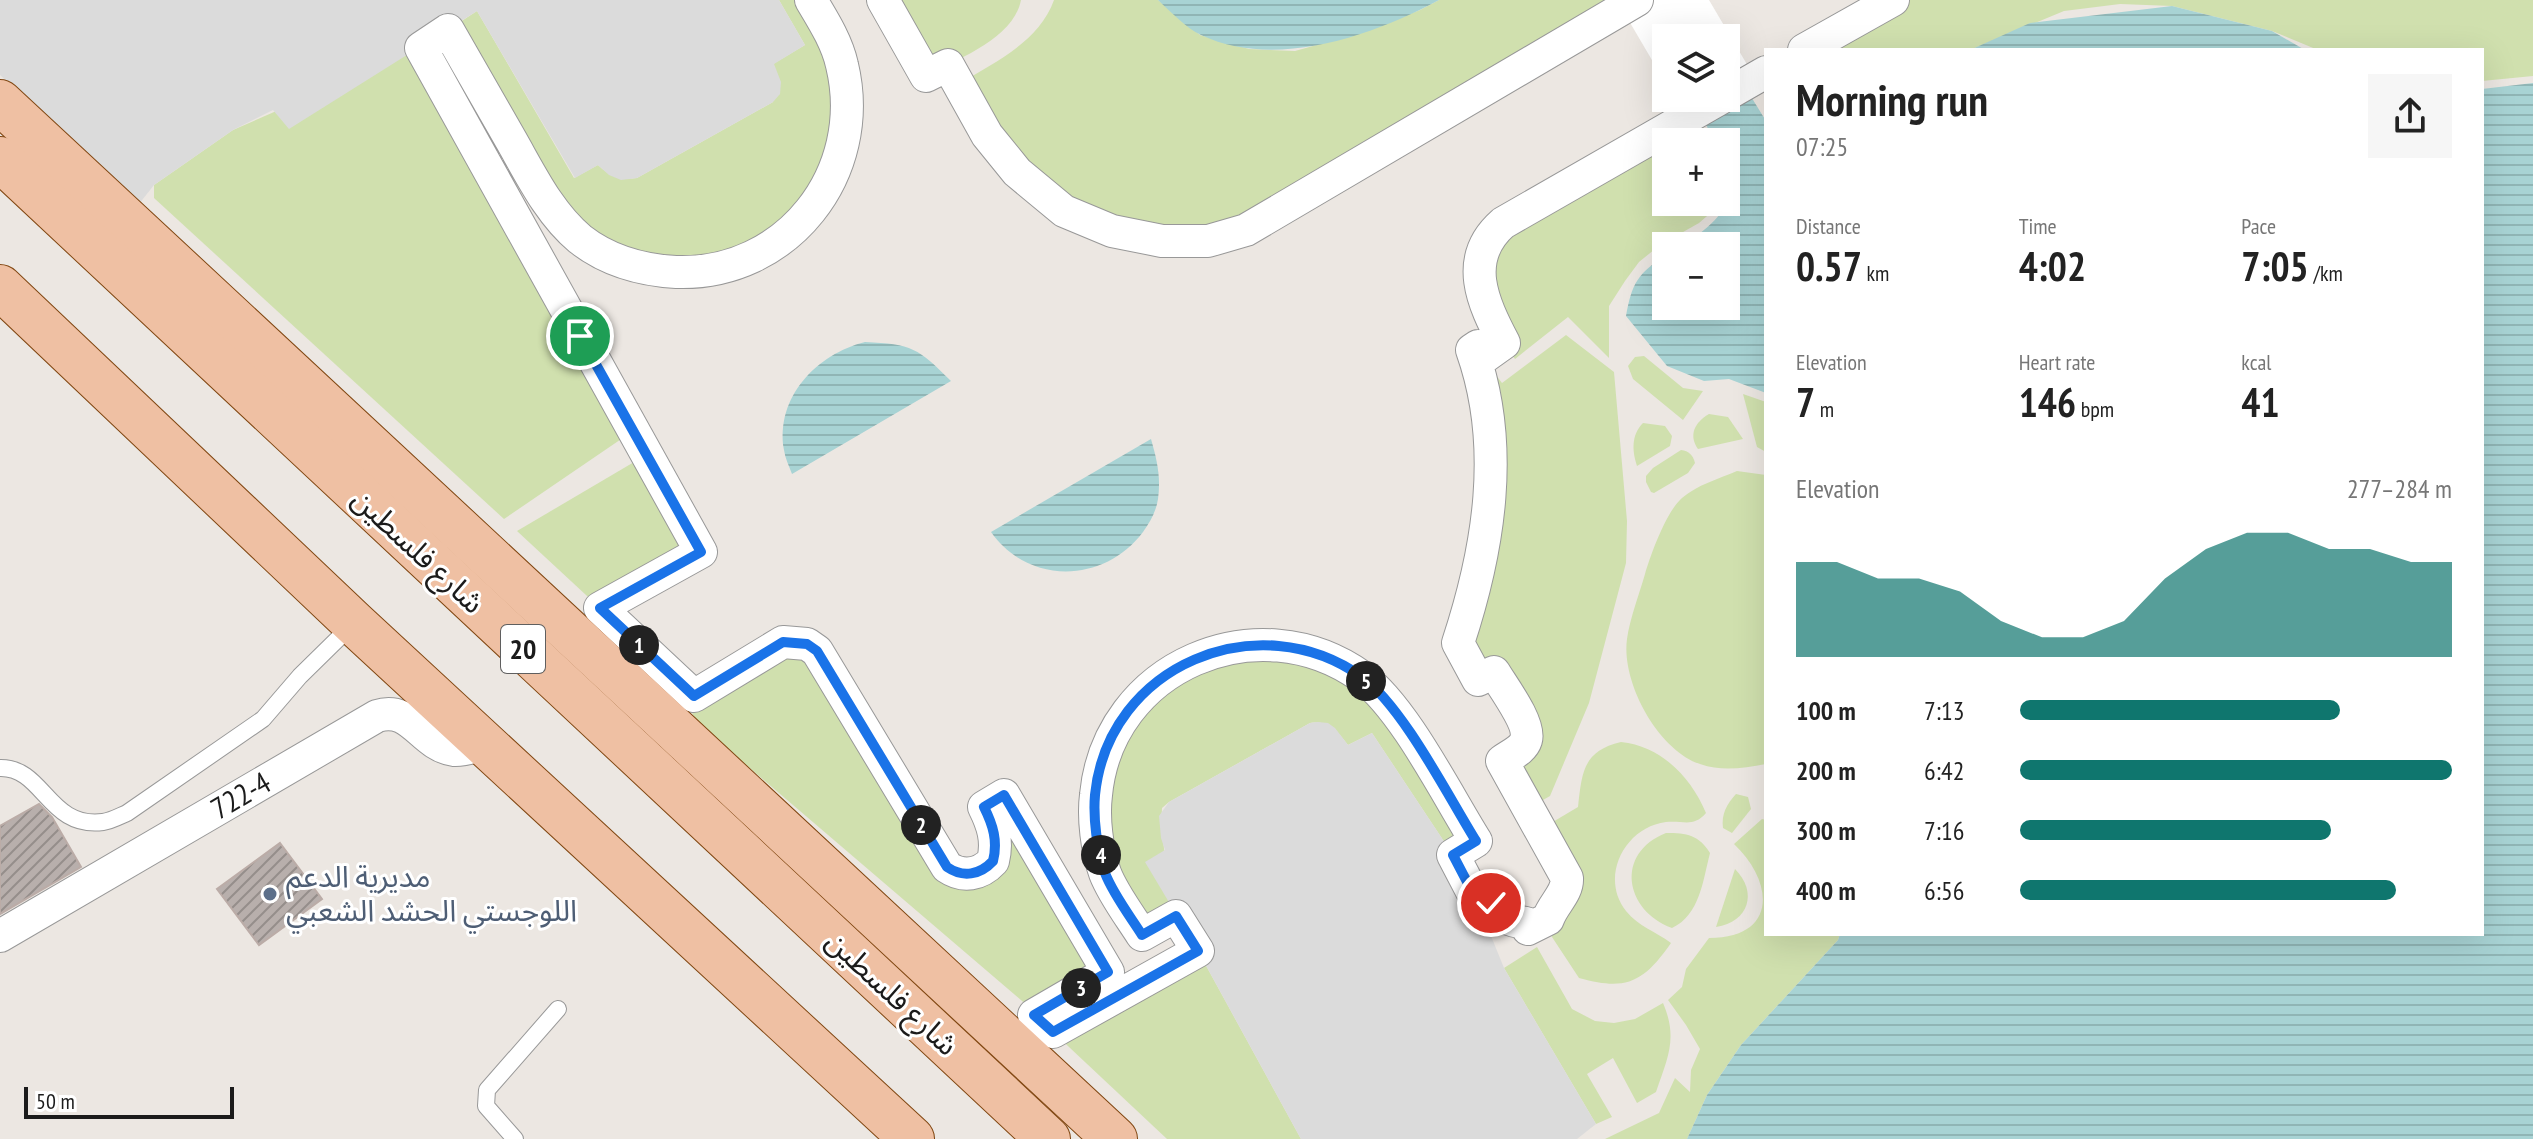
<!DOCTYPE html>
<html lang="en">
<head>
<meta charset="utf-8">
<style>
  :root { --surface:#fff; --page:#f6f6f6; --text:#222; --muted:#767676; --accent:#0f766e }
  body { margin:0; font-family:"PT Sans Narrow","Noto Sans Arabic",sans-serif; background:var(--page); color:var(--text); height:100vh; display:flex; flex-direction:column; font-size:30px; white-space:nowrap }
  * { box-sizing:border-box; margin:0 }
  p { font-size:26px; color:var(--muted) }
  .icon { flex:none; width:44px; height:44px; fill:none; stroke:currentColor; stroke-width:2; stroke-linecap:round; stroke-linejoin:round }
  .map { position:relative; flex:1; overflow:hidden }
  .details { position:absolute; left:1764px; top:48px; width:720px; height:888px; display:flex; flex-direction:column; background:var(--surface); border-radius:0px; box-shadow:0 8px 32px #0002 }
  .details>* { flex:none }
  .fabs { position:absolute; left:1652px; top:24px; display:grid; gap:16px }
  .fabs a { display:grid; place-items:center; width:88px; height:88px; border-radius:0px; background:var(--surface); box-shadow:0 8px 32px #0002; font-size:40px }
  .scale { position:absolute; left:24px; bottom:20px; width:210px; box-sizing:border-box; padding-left:8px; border:4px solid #1b1b1b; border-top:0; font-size:22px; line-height:28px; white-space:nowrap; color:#1b1b1b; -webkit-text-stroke:6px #fff; paint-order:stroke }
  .pin { position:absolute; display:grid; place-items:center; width:68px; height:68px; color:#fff; margin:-34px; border:4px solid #fff; border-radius:50%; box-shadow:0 2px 8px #0007 }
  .km { position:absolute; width:40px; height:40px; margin:-20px; border-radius:50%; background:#222; color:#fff; font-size:22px; line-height:40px; text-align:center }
  .round { display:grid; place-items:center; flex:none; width:84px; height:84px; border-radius:0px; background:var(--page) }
  .overview { display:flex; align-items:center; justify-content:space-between; height:136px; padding:0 32px }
  h1 { font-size:44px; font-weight:600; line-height:60px }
  .stats { display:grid; grid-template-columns:repeat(3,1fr); gap:12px; height:136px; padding:8px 32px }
  .stats div { display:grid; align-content:center }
  .stats b { font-size:40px; font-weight:600 }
  .stats small { font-size:22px; font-weight:400 }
  .stats p { font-size:22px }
  .chart { height:224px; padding:16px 32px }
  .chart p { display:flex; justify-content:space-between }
  .chart svg { width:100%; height:144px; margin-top:8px; fill:var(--accent); opacity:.7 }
  ul { padding:0 32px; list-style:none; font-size:26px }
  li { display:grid; grid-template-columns:128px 96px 1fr; align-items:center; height:60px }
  li i { height:20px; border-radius:10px; background:var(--accent) }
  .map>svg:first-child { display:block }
  .grass { fill:#d0e0ae }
  .parking { fill:#dbdbdb }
  .water { fill:url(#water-rules) }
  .pier { fill:#fff }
  .building { fill:url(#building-hatch); stroke:#bbaca7; stroke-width:2 }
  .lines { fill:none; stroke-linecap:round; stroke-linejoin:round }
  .lane-casing { stroke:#989898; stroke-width:18 }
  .street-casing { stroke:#989898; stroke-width:34 }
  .primary-casing { stroke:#814712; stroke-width:46 }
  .lane { stroke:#fff; stroke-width:16 }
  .street { stroke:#fff; stroke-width:32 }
  .primary { stroke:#efc0a3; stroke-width:44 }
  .route-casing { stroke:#fff; stroke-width:16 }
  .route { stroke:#1a73e8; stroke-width:10 }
  .service-dot { fill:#5c6f8a; stroke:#fff; stroke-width:3 }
  .labels { text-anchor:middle; stroke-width:6; stroke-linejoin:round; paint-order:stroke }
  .shield { fill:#fff; stroke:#5f5f5f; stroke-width:2 }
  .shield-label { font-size:28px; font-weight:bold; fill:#1b1b1b }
  .street-label { font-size:30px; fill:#1b1b1b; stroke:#fff }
  .service-label { font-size:30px; fill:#4e5e75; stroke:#fff; text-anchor:start }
</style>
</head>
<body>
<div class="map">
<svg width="2533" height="1139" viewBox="0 0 2533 1139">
  <defs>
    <pattern id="water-rules" width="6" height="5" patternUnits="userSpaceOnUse" patternTransform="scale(2)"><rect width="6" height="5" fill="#a8d3d4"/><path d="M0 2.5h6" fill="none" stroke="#90b5b5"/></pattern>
    <pattern id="building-hatch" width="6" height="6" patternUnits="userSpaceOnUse" patternTransform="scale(2)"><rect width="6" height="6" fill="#b8afac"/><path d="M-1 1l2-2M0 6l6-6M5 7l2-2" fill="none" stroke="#958e8b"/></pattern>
  </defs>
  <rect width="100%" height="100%" fill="#ece7e2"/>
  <g class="grass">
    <path d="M779,0H811L842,65L820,198L711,271L582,240L448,30L477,11L574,178L598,165C611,177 619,180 637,178L773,102V64L805,45Z"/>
    <path d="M883,0H1021C1014,38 958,59 926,76Z"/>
    <path d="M1054,0H1158L1200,35L1249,49L1295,51L1363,32L1420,10L1439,0H1634L1208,241L1064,211L959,84C995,62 1039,42 1054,0Z"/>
    <path d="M1894,0H2533V76L2482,81V50H2318L2272,31L2172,6L2120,4L2064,11L1970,50H1805Z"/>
    <path d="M421,48L633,431L504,519L154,198V185L233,130Z"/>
    <path d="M1695,113L1712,142H1666V202H1717L1714,210L1699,223L1660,245L1639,262L1625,281L1609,306V358L1568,317L1515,359L1504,343L1483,253Z"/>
    <path d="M1566,335L1614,372L1627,521L1626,563L1589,703L1550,796L1529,808L1502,761L1526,740L1458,643L1478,582L1483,358L1502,383Z"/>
    <path d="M1644,356L1683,388L1703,391L1683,420L1633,379L1628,366L1635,357Z"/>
    <path d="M1743,394L1766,402V452L1757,447Z"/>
    <path d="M1709,414L1728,417L1743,439L1698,449C1688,435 1695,422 1709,414Z"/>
    <path d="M1643,423L1665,426L1672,436L1670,446L1637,466C1632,451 1631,435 1643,423Z"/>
    <path d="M1681,450C1689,451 1693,455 1695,463L1688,473L1654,493L1651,492L1646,482V476L1653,468Z"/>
    <path d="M646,455L701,552L600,608L517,531Z"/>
    <path d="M1737,471L1766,475V764C1743,768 1723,772 1700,764C1658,750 1621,682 1627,639C1630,618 1639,595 1645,574C1651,554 1666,512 1682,498C1697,485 1718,479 1737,471Z"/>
    <path d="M796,641L947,867L977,873L1004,795L1108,972L1029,1007L696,722L689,705Z"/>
    <path d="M1208,653L1344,667L1476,841L1453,855L1372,733L1348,745C1338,732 1329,720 1310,723L1169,802L1162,808C1160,844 1170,880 1176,916L1142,935L1102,859L1109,746Z"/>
    <path d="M1621,742C1661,746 1691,777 1706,813C1693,828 1683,820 1666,822C1625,827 1599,877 1626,911C1639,927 1655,931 1671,943C1643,983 1626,991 1579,978L1552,937L1548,919L1563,894L1541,829L1578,807C1582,772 1583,751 1621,742Z"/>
    <path d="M1736,794L1748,797L1751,809L1732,833L1723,828C1721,814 1727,804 1736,794Z"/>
    <path d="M1762,819L1766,820V934H1840L1838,940L1741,1045L1707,1095L1687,1139H1605L1659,1113L1675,1078L1690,1092L1691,1070L1700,1049L1686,1025L1668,1000L1682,987L1686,969L1709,938C1777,938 1775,883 1734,844Z"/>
    <path d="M1666,833C1687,833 1699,835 1710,853C1703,880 1700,915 1672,928C1624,910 1615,853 1666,833Z"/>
    <path d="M1735,869C1758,892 1749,922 1716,927Z"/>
    <path d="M1537,947L1572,1009L1595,1021L1614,1023L1635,1019L1663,1003C1678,1038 1668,1057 1656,1092L1637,1103L1613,1058L1587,1074L1612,1117L1596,1124L1504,968Z"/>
    <path d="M1198,951L1301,1139H1167L1053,1032Z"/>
  </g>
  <g class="parking">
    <path d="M0,0H779L805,45L774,64L781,82L780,94L773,102L637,178L621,180L609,175L598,165L575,178L477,11L289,129L273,110L233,130L154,185L139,204L0,75Z"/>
    <path d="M1318,722L1328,723L1335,728L1348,745L1372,733L1453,855L1476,899L1504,968L1596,1124L1577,1139H1301L1198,951L1145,862L1165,850L1161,838L1159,816L1169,802L1310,723Z"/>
  </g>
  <g class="water">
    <path d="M1158,0H1439C1372,36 1275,70 1201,35C1186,28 1170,11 1158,0Z"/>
    <path d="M2172,6L2272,31L2305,50H1970L2030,23Z"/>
    <path d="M1726,56L1766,121V393L1729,379L1704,381L1667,366L1626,316C1632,284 1637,273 1666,256V306H1726V246H1683C1707,228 1737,209 1729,174C1727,163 1726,154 1726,142H1716L1690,98H1726Z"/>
    <path d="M2533,83V1139H1687L1707,1095L1741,1045L1838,940L1840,934H2482V89Z"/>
    <path d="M865,342C912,344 918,348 951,381L792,474C789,466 785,458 784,450C775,397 817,354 865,342Z"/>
    <path d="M1151,439C1157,460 1161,477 1158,499C1156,512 1150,522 1143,532C1105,583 1029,586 991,532Z"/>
  </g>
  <path class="pier" d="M1637,0H1709L1755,78L1726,95V38H1666V84L1622,9Z"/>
  <g class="building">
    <path d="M39,804L52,817L81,867L0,914V826Z"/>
    <path d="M280,843L322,899L259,945L217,889Z"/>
  </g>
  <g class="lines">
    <g class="lane-casing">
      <g id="lane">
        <path d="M0,768C44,767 48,829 103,822C111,821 120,816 127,813L263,719L300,676L353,624"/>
        <path d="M515,1139L486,1106L487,1090L558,1009"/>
      </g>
    </g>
    <g class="street-casing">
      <g id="street">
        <path d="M811,0C823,20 837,42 842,65C868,173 787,276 676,272C641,270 608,261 580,239C549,213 531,175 511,140C490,104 469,67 448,30L421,48L701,552L600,608L694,696L783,642L807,644L817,651L947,867C963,878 980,875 993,861C998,841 993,825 984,807L1004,795L1108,972L1034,1015L1053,1032L1198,951L1176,916L1142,935C1130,916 1113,894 1105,873C1097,850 1093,818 1096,795C1108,666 1258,602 1362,677C1404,708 1447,795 1476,841L1453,855L1476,899L1491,903C1499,917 1510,921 1526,923L1528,929L1548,919C1553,904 1568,893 1567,878L1502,761C1510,755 1523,750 1526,740C1531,724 1503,687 1494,672L1478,680L1458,643C1489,549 1506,446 1472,350L1478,346L1483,358L1504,343C1483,303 1462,259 1503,223L1721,98"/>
        <path d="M883,0L926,76L948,65L987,135L1017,172L1064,211L1112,231L1162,241H1208L1246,230L1637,0"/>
        <path d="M1804,50L1893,0"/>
        <path d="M1726,95L1766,72"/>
        <path d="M0,936L377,716C412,705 421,745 454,750C463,751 476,746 485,744"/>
      </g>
    </g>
    <g class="primary-casing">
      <g id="primary">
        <path d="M0,102L1115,1139"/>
        <path d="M0,159L1048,1139"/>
        <path d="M0,287L354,623L912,1139"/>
      </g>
    </g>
    <use href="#lane" class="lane"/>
    <use href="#street" class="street"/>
    <use href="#primary" class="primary"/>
  </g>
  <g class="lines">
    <g class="route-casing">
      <path id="route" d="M580,336L701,552L600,608L694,696L783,642L807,644L817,651L947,867C963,878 980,875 993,861C998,841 993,825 984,807L1004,795L1108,972L1034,1015L1053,1032L1198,951L1176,916L1142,935C1130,916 1113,894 1105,873C1097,850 1093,818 1095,795C1108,665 1259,603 1362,677C1403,707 1448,796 1476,841L1453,855L1476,899L1491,903"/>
    </g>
    <use href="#route" class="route"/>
  </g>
  <circle class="service-dot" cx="270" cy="894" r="8"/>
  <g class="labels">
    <rect class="shield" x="501" y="625" width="44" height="48" rx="6"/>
    <g class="shield-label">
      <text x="523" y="659">20</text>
    </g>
    <g class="street-label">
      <text transform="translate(418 551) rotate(43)" y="10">شارع فلسطين</text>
      <text transform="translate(241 796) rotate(-30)" y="10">722-4</text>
      <text transform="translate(892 993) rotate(43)" y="10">شارع فلسطين</text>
    </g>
    <g class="service-label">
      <text x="286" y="887">مديرية الدعم<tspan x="286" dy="34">اللوجستي الحشد الشعبي</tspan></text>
    </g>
  </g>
</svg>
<div class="fabs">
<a><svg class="icon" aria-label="layers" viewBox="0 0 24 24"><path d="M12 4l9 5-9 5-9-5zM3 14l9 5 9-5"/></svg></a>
<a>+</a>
<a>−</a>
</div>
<div class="scale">50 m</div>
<div class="pin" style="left:580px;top:336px;background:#1e9e55"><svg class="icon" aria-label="arrive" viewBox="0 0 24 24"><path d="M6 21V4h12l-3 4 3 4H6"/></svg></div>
<div class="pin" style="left:1491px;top:903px;background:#d93025"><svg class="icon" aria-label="check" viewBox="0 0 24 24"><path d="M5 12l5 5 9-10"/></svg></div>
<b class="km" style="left:639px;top:645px">1</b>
<b class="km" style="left:921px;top:825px">2</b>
<b class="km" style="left:1081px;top:988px">3</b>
<b class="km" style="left:1101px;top:855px">4</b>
<b class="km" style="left:1366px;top:681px">5</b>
<section class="details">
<div class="overview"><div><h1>Morning run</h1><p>07:25</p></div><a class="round"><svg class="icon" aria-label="share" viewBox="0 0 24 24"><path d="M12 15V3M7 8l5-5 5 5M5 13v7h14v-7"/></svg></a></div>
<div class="stats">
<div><p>Distance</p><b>0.57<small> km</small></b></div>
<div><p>Time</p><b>4:02</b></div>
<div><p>Pace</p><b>7:05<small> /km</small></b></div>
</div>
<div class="stats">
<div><p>Elevation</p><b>7<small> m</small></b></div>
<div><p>Heart rate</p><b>146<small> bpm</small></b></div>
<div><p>kcal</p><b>41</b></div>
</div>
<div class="chart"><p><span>Elevation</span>277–284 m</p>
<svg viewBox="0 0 160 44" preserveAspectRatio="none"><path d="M0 44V15L10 15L20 20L30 20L40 24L50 33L60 38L70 38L80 33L90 20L100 11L110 6L120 6L130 11L140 11L150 15L160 15V44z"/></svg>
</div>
<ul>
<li><b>100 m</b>7:13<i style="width:74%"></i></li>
<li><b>200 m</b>6:42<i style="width:100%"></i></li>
<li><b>300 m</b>7:16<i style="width:72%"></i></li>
<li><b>400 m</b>6:56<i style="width:87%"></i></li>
</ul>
</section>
</div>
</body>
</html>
